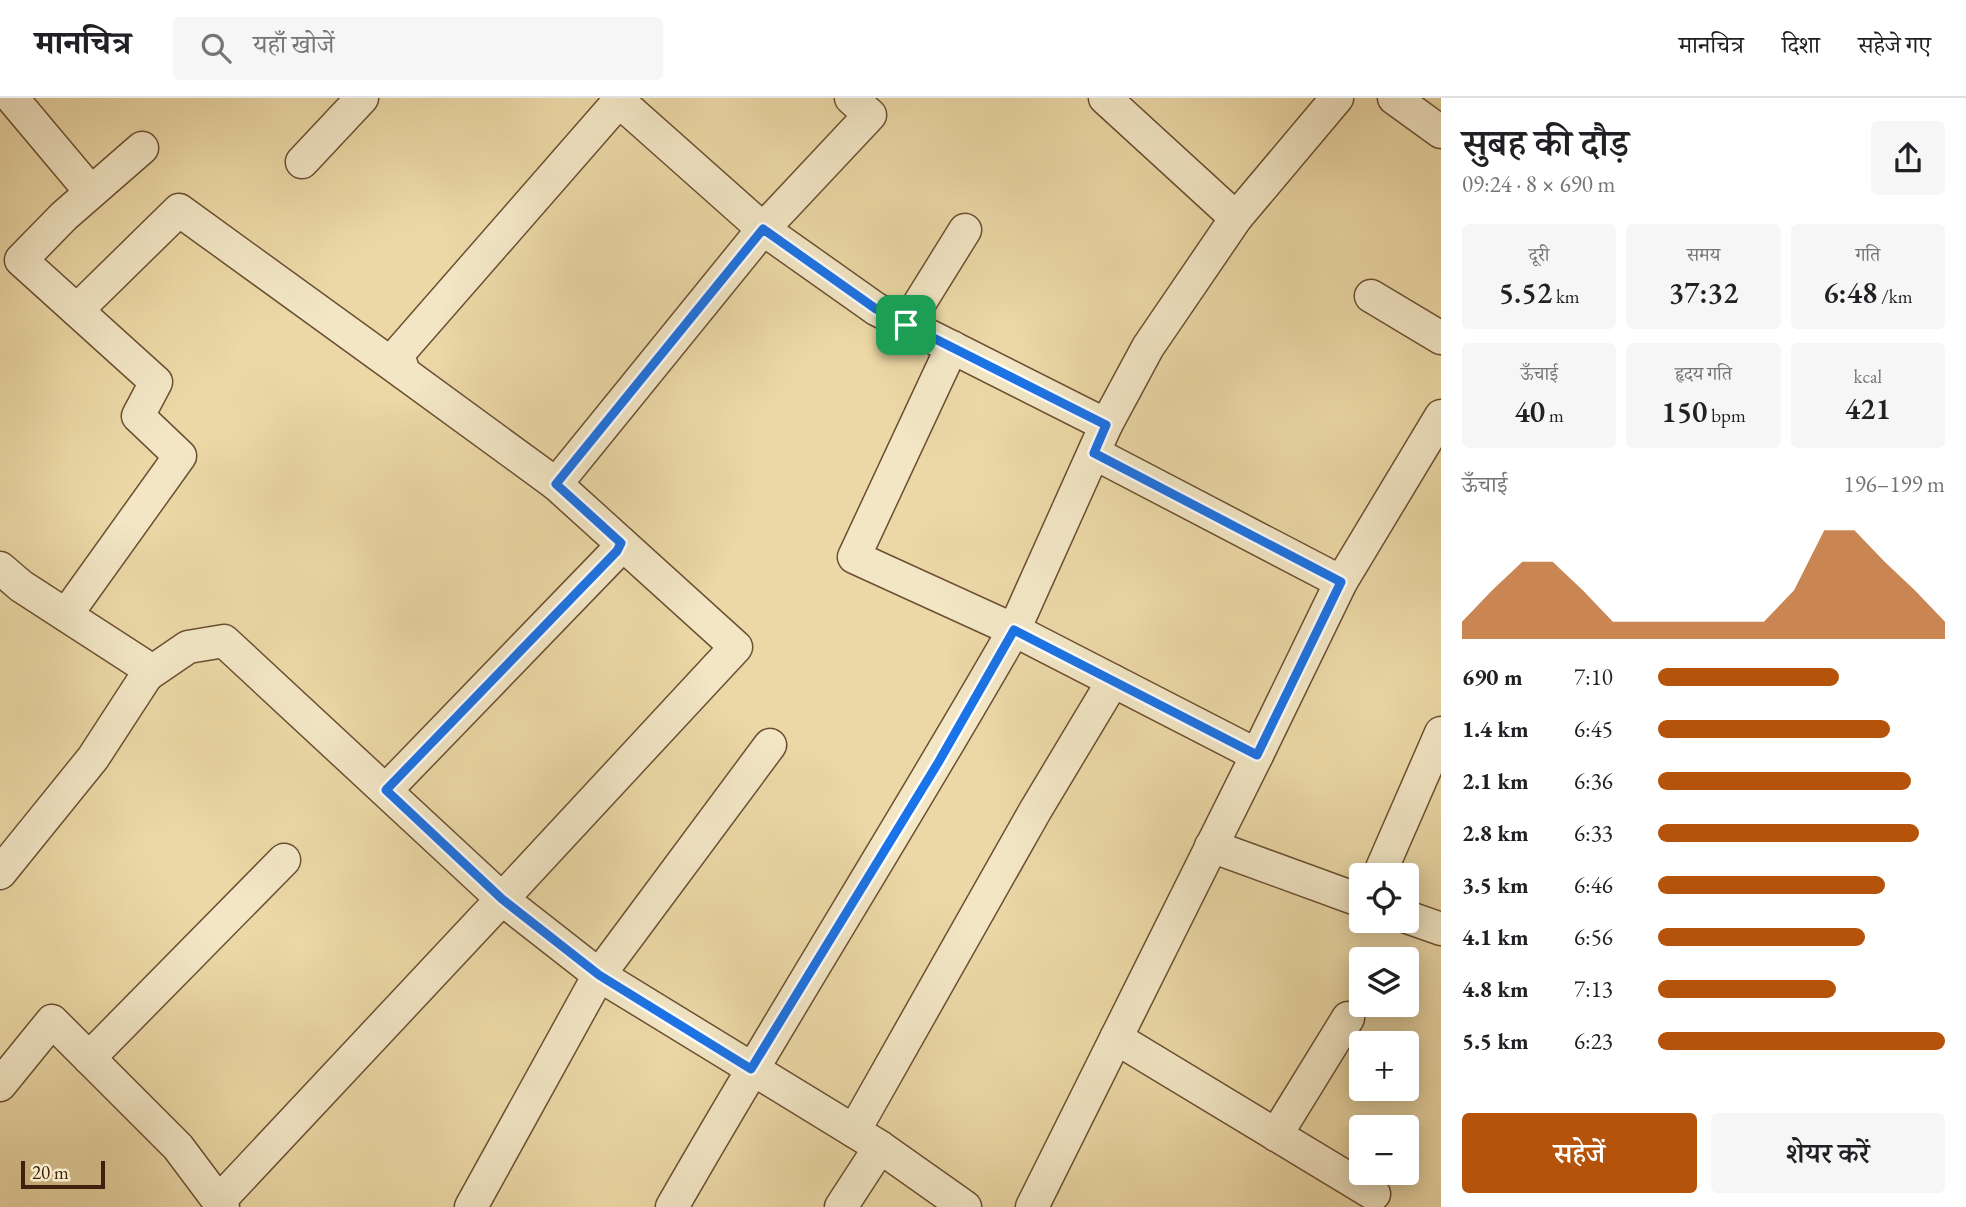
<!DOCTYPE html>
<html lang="hi">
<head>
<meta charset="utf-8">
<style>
  :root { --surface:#fff; --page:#f6f6f6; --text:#202124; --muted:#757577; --line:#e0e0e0; --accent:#b45309 }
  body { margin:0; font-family:"EB Garamond","Noto Serif Devanagari",serif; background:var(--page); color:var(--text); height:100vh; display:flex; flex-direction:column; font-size:26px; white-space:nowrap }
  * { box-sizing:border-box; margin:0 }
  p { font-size:23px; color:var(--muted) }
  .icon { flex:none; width:38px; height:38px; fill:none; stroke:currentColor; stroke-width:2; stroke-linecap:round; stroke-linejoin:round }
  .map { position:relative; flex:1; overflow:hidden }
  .drawer { display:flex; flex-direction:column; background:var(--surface); width:525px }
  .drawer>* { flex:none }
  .buttons { position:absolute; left:1349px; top:765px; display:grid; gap:14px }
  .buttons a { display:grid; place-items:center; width:70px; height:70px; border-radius:7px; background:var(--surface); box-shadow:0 4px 18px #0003; font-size:35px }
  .scale { position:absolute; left:21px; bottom:18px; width:84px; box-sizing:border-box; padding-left:7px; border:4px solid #41210b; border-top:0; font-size:19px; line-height:24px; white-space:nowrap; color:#41210b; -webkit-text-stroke:5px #f2e6c5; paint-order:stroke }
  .pin { position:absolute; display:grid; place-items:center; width:60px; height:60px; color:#fff; margin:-30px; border-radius:14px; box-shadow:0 4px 10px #0006 }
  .round { display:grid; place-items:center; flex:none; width:74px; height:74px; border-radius:7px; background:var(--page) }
  .overview { display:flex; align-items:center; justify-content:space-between; height:119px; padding:0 21px }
  h1 { font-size:38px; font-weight:600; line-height:52px }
  .stats { display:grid; grid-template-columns:repeat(3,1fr); gap:10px; height:119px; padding:7px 21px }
  .stats div { display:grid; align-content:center; border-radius:7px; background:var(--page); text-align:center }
  .stats b { font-size:30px; font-weight:600 }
  .stats small { font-size:19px; font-weight:400 }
  .stats p { font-size:19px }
  .chart { height:196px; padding:14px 21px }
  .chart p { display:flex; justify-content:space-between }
  .chart svg { width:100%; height:126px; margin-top:7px; fill:var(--accent); opacity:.7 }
  .cta { display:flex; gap:14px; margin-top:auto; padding:14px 21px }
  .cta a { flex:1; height:80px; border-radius:7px; background:var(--accent); color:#fff; font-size:28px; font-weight:600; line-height:80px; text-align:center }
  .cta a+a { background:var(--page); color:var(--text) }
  ul { padding:0 21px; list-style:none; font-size:23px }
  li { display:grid; grid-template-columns:112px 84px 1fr; align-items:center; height:52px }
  li i { height:18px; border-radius:9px; background:var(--accent) }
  header { display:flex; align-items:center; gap:42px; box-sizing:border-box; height:98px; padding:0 35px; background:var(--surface); border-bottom:2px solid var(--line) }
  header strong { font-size:33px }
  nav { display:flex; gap:38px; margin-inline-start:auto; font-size:24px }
  .search { width:490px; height:63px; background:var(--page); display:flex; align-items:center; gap:18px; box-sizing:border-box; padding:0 24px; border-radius:7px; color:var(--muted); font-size:26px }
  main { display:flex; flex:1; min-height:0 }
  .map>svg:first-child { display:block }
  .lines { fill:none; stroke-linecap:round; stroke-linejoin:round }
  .street-casing { stroke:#6c4f32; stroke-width:35 }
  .street { stroke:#f2e6c5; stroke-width:32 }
  .route-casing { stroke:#fff; stroke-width:14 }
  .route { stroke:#1a73e8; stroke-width:9 }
</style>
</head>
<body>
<header>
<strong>मानचित्र</strong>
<div class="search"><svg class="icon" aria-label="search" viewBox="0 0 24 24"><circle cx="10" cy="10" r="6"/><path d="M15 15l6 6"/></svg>यहाँ खोजें</div>
<nav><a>मानचित्र</a><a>दिशा</a><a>सहेजे गए</a></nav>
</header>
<main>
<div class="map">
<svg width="1441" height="1109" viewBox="0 0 1441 1109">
  <rect width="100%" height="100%" fill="#ebd8a6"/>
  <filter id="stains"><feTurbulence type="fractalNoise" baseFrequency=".00286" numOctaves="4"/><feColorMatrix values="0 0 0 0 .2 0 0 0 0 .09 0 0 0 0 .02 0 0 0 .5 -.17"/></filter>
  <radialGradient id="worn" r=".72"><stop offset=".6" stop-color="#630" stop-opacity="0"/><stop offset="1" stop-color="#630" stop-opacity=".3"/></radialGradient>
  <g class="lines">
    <g class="street-casing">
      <g id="street">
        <path d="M12,0L91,94"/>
        <path d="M621,0L619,3L763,131L876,211L1106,327L1148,249L1236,120L1337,0"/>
        <path d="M1105,0L1236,120"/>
        <path d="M1394,0L1441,34"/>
        <path d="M302,64L362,0"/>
        <path d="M1371,198L1441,240"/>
        <path d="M77,212L179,112L404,275"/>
        <path d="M906,227L965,132"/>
        <path d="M1106,327L1014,532L1257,657L1341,484L1441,318"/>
        <path d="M1094,355L1341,484"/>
        <path d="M556,386L404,275L398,256L619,3"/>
        <path d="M0,470L21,488L143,567L147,577L93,660L0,775"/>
        <path d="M66,517L180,358L138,318L156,284L21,162L64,118L142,50"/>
        <path d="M147,577L188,549L224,543L502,801L219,1103"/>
        <path d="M770,647L599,877L880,1049L965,1109"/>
        <path d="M386,692L617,453L621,445"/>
        <path d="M1211,748L1362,803"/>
        <path d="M1379,777L1441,635"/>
        <path d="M1407,819L1441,831"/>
        <path d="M1116,940L1374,1096"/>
        <path d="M89,960L284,762"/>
        <path d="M0,987L52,923L178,1049L223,1109"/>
        <path d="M854,1033L1035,713L1113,583"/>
        <path d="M1276,1037L1348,920"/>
        <path d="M471,1109L599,877L502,801L736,549L556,386L763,131L870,17L851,0"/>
        <path d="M672,1109C783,915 903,726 1014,532L854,459L952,249"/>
        <path d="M841,1109L880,1049"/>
        <path d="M1032,1109L1257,657"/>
      </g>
    </g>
    <use href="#street" class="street"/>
  </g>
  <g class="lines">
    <g class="route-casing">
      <path id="route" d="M763,131L876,211L1106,327L1094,355L1341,484L1257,657L1014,532L938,665L751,971L599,877L502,801L386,692L617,453L621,445L556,386Z"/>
    </g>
    <use href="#route" class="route"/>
  </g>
  <rect width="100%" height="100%" filter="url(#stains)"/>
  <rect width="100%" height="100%" fill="url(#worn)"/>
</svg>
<div class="buttons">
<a><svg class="icon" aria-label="locate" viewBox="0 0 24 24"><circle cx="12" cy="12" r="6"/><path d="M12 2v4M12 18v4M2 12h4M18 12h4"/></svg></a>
<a><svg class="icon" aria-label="layers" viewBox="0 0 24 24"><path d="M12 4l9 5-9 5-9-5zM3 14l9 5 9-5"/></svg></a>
<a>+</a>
<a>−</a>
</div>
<div class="scale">20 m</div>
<div class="pin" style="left:906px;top:227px;background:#1e9e55"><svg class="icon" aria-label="arrive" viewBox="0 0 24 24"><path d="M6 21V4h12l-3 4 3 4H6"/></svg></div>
</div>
<section class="drawer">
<div class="overview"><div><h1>सुबह की दौड़</h1><p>09:24 · 8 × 690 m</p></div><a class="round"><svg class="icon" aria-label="share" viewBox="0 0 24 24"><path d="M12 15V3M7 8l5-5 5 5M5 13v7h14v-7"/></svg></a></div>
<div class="stats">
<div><p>दूरी</p><b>5.52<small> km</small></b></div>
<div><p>समय</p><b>37:32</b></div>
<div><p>गति</p><b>6:48<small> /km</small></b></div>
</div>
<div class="stats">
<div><p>ऊँचाई</p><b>40<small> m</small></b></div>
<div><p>हृदय गति</p><b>150<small> bpm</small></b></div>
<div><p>kcal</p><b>421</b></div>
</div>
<div class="chart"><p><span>ऊँचाई</span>196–199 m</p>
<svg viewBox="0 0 160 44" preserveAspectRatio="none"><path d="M0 44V38L10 27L20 17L30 17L40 27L50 38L60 38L70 38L80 38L90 38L100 38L110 27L120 6L130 6L140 17L150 27L160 38V44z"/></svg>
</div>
<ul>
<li><b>690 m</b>7:10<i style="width:63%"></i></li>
<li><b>1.4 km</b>6:45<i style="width:81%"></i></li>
<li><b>2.1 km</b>6:36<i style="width:88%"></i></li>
<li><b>2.8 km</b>6:33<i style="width:91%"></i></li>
<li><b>3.5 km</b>6:46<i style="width:79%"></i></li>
<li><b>4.1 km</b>6:56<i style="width:72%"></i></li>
<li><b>4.8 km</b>7:13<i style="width:62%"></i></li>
<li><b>5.5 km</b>6:23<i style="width:100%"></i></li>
</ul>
<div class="cta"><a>सहेजें</a><a>शेयर करें</a></div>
</section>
</main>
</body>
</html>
